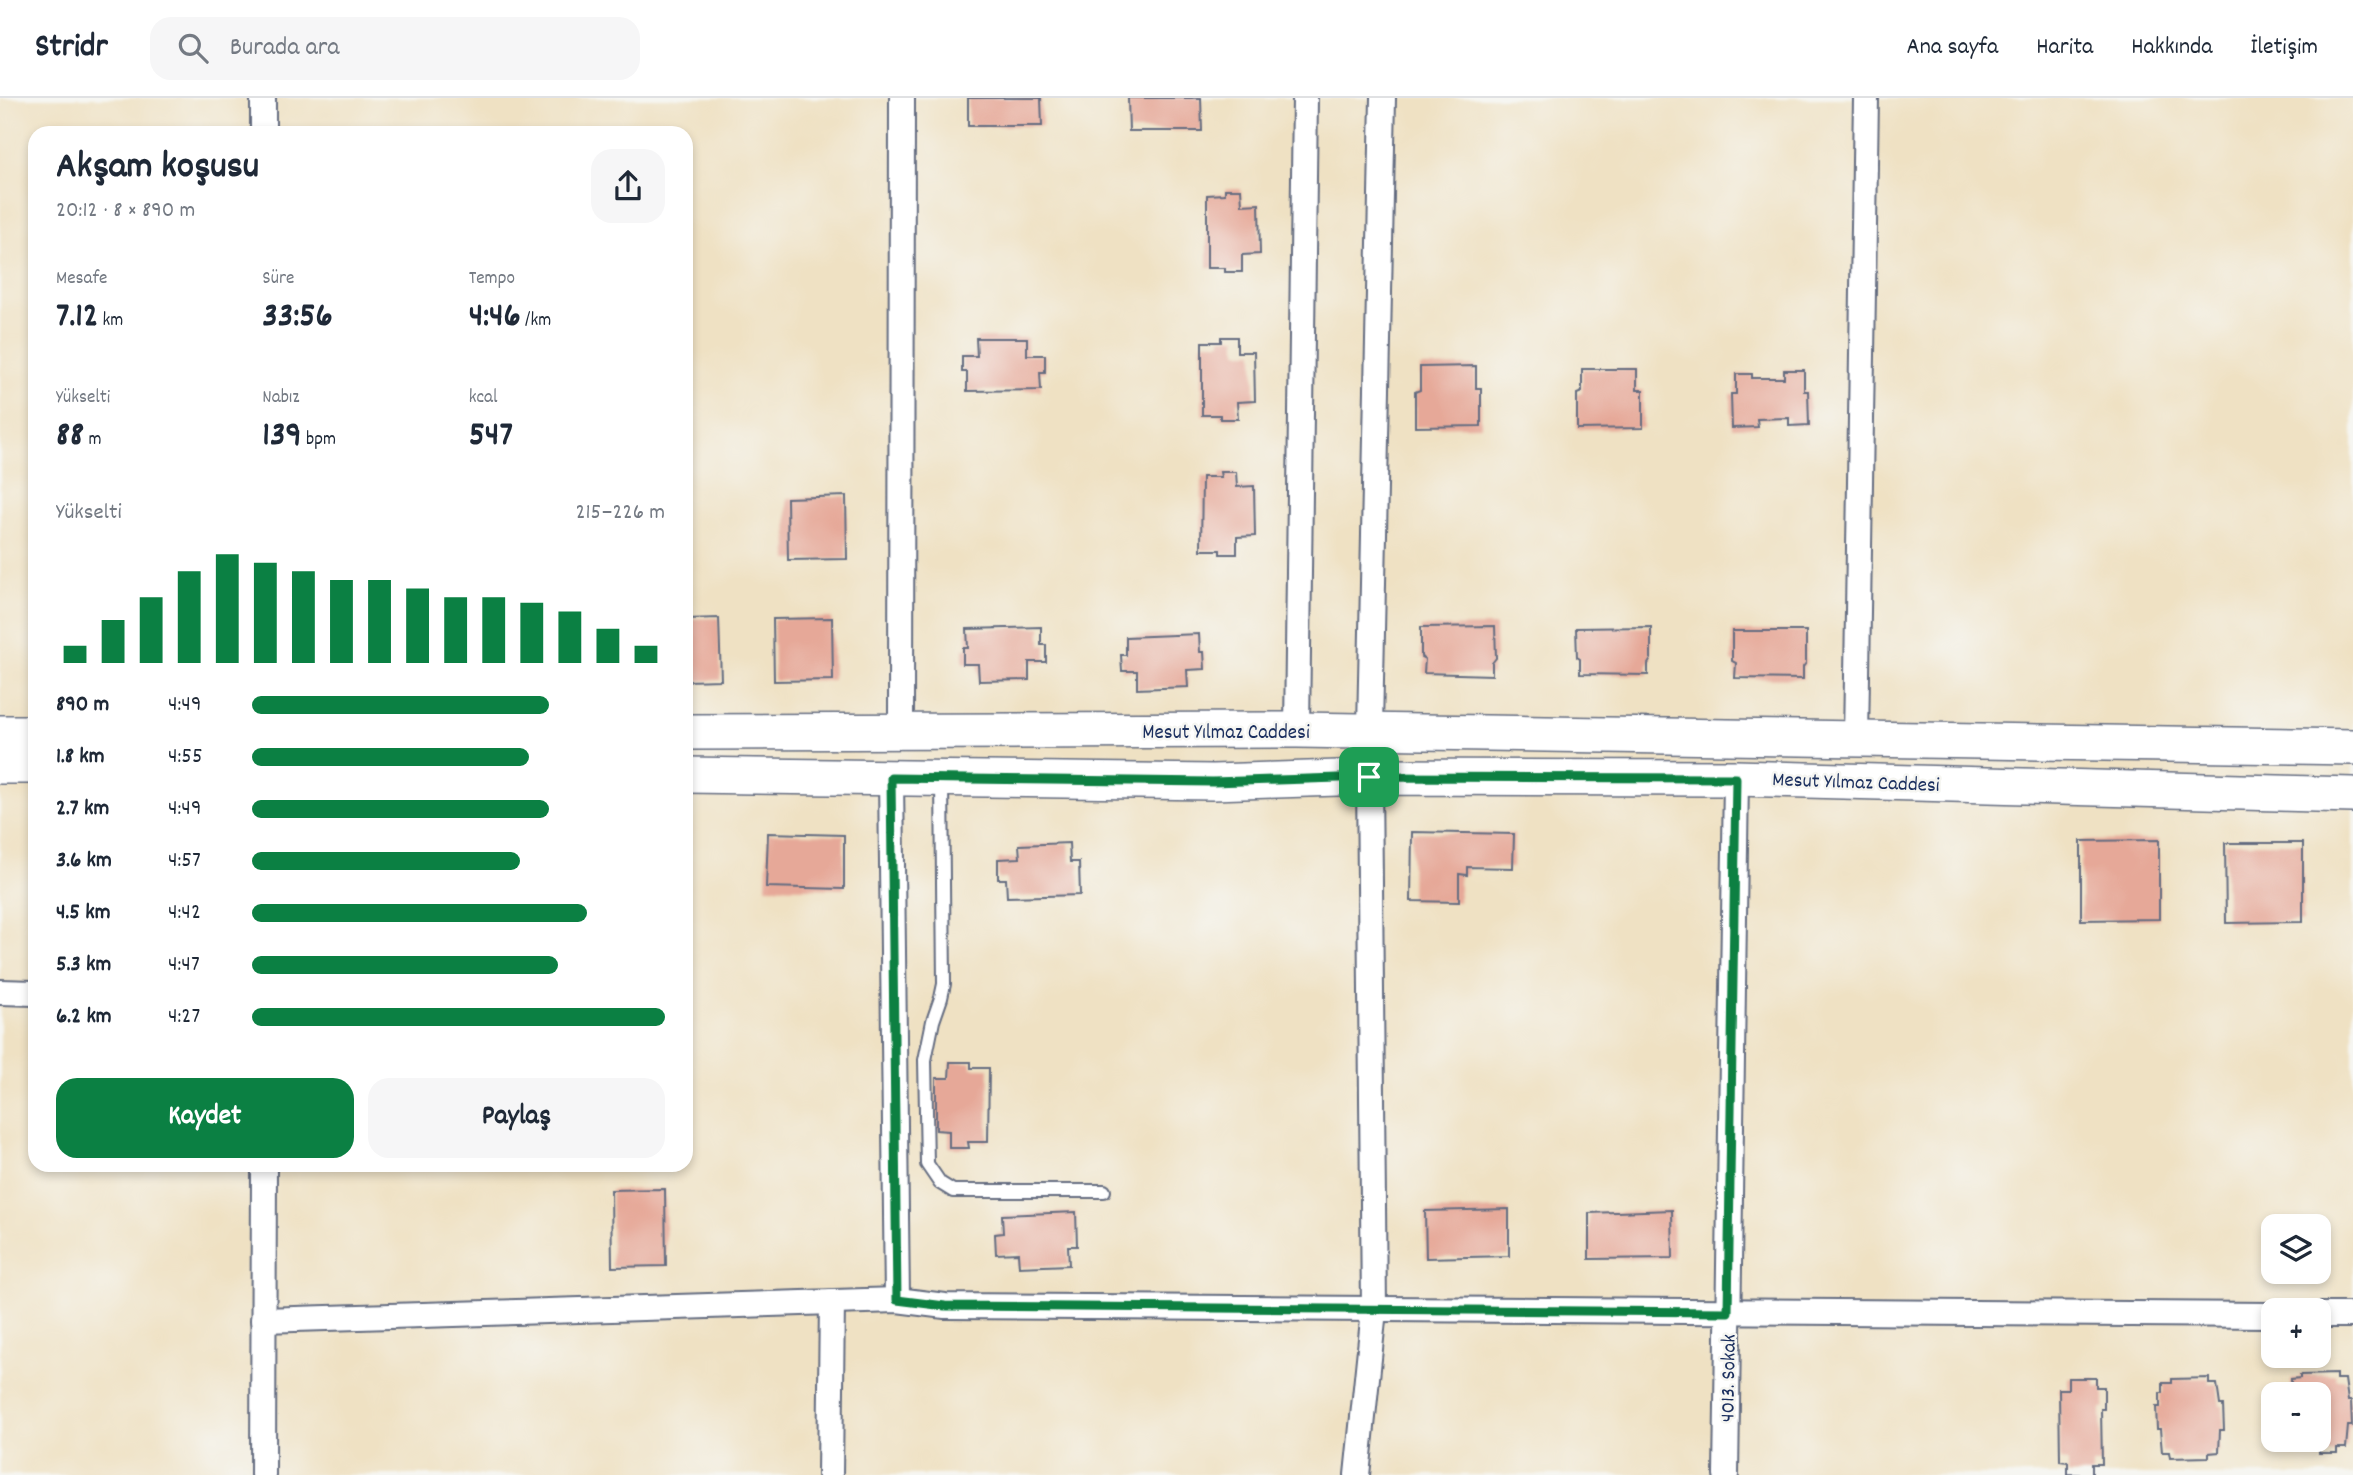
<!DOCTYPE html>
<html lang="tr">
<head>
<meta charset="utf-8">
<style>
  :root { --surface:#fff; --page:#f6f6f7; --text:#1f2937; --muted:#747a83; --line:#e0e1e3; --accent:#0b8043 }
  body { margin:0; font-family:Dekko,sans-serif; background:var(--page); color:var(--text); height:100vh; display:flex; flex-direction:column; font-size:26px; white-space:nowrap }
  * { box-sizing:border-box; margin:0 }
  p { font-size:23px; color:var(--muted) }
  .icon { flex:none; width:38px; height:38px; fill:none; stroke:currentColor; stroke-width:2; stroke-linecap:round; stroke-linejoin:round }
  .map { position:relative; flex:1; overflow:hidden }
  .drawer { position:absolute; left:28px; top:28px; width:665px; height:1046px; display:flex; flex-direction:column; background:var(--surface); border-radius:21px; box-shadow:0 4px 10px #0003 }
  .drawer>* { flex:none }
  .tools { position:absolute; left:2261px; top:1116px; display:grid; gap:14px }
  .tools a { display:grid; place-items:center; width:70px; height:70px; border-radius:14px; background:var(--surface); box-shadow:0 4px 10px #0003; font-size:35px }
  .pin { position:absolute; display:grid; place-items:center; width:60px; height:60px; color:#fff; margin:-30px; border-radius:14px; box-shadow:0 4px 10px #0006 }
  .round { display:grid; place-items:center; flex:none; width:74px; height:74px; border-radius:21px; background:var(--page) }
  .overview { display:flex; align-items:center; justify-content:space-between; height:119px; padding:0 28px }
  h1 { font-size:38px; font-weight:700; line-height:52px }
  .stats { display:grid; grid-template-columns:repeat(3,1fr); gap:10px; height:119px; padding:7px 28px }
  .stats div { display:grid; align-content:center }
  .stats b { font-size:35px; font-weight:700 }
  .stats small { font-size:19px; font-weight:400 }
  .stats p { font-size:19px }
  .chart { height:196px; padding:14px 28px }
  .chart p { display:flex; justify-content:space-between }
  .chart svg { width:100%; height:126px; margin-top:7px; stroke:var(--accent); stroke-width:6 }
  .button { display:flex; gap:14px; margin-top:auto; padding:14px 28px }
  .button a { flex:1; height:80px; border-radius:21px; background:var(--accent); color:#fff; font-size:28px; font-weight:700; line-height:80px; text-align:center }
  .button a+a { background:var(--page); color:var(--text) }
  ul { padding:0 28px; list-style:none; font-size:23px }
  li { display:grid; grid-template-columns:112px 84px 1fr; align-items:center; height:52px }
  li i { height:18px; border-radius:9px; background:var(--accent) }
  header { display:flex; align-items:center; gap:42px; box-sizing:border-box; height:98px; padding:0 35px; background:var(--surface); border-bottom:2px solid var(--line) }
  header strong { font-size:33px }
  nav { display:flex; gap:38px; margin-inline-start:auto; font-size:24px }
  .search { width:490px; height:63px; background:var(--page); display:flex; align-items:center; gap:18px; box-sizing:border-box; padding:0 24px; border-radius:21px; color:var(--muted); font-size:26px }
  .map>svg:first-child { display:block }
  .building { fill:#e6a898 }
  .lines { fill:none; stroke-linecap:round; stroke-linejoin:round }
  .lane-casing { stroke:#656d81; stroke-width:16 }
  .street-casing { stroke:#656d81; stroke-width:28 }
  .secondary-casing { stroke:#656d81; stroke-width:38 }
  .lane { stroke:#fff; stroke-width:12 }
  .street { stroke:#fff; stroke-width:24 }
  .secondary { stroke:#fff; stroke-width:35 }
  .route-casing { stroke:#fff; stroke-width:14 }
  .route { stroke:#0b8043; stroke-width:9 }
  .labels { text-anchor:middle; stroke-width:5; stroke-linejoin:round; paint-order:stroke }
  .street-label { font-size:21px; fill:#1b2f5e; stroke:#f6f6f2 }
</style>
</head>
<body>
<header>
<strong>Stridr</strong>
<div class="search"><svg class="icon" aria-label="search" viewBox="0 0 24 24"><circle cx="10" cy="10" r="6"/><path d="M15 15l6 6"/></svg>Burada ara</div>
<nav><a>Ana sayfa</a><a>Harita</a><a>Hakkında</a><a>İletişim</a></nav>
</header>
<div class="map">
<svg width="2353" height="1377" viewBox="0 0 2353 1377">
  <rect width="100%" height="100%" fill="#f6f6f2"/>
  <filter id="ink" filterUnits="userSpaceOnUse"><feTurbulence type="fractalNoise" baseFrequency=".0143" numOctaves="2"/><feDisplacementMap in="SourceGraphic" scale="14" xChannelSelector="R" yChannelSelector="G"/><feConvolveMatrix kernelMatrix="1 2 1 2 8 2 1 2 1" color-interpolation-filters="sRGB"/></filter>
  <filter id="wash" filterUnits="userSpaceOnUse"><feTurbulence type="fractalNoise" baseFrequency=".00686" numOctaves="4" result="noise"/><feDisplacementMap in="SourceGraphic" scale="28" xChannelSelector="R" yChannelSelector="G"/><feGaussianBlur stdDeviation="1.57" result="paint"/><feColorMatrix in="noise" values="0 0 0 0 0 0 0 0 0 0 0 0 0 0 0 0 0 1.4 0 .05"/><feComposite in="paint" operator="in"/></filter>
  <g filter="url(#wash)">
    <rect width="100%" height="100%" fill="#efe1c3"/>
    <g id="blocks">
      <g class="building">
        <path d="M968,0H1041L1042,28H968Z"/>
        <path d="M1128,0H1201L1202,33H1129Z"/>
        <path d="M1225,91H1241L1242,107L1259,106L1260,156L1242,157V174H1225V170H1207V97L1225,96Z"/>
        <path d="M1221,239H1237V254H1254L1255,303L1237,304L1238,321H1220V317H1202V244H1221Z"/>
        <path d="M976,240H1027V257H1045V274H1040L1041,292L967,293V274H962V258H977Z"/>
        <path d="M1476,268V290H1481V328L1415,329V294L1420,292V269Z"/>
        <path d="M1582,271H1637V292H1643V330L1577,331V296L1582,294Z"/>
        <path d="M1784,272H1804V293H1808L1809,327L1789,328V320L1757,321L1758,329L1732,330L1731,296H1736V276H1752V280H1784Z"/>
        <path d="M1220,374H1236L1237,389L1254,388L1255,438L1237,439V456H1220V452H1201L1202,379H1221Z"/>
        <path d="M846,398L847,461L788,462L787,400Z"/>
        <path d="M719,520L721,582L686,583V521Z"/>
        <path d="M832,520L833,582L774,583L773,521Z"/>
        <path d="M1495,528L1496,560L1492,565V577L1424,575L1425,561L1421,559V529Z"/>
        <path d="M1041,529V547H1046V564H1029V582L979,583L978,566H963V550H968L967,531Z"/>
        <path d="M1651,529V561L1648,566V577L1580,576V561L1577,559L1576,530Z"/>
        <path d="M1732,533H1806V565L1803,569V581L1735,580L1736,565L1732,563Z"/>
        <path d="M1199,536L1200,554H1204L1205,571L1187,572L1188,589L1137,591V573H1122L1121,557H1126V539Z"/>
        <path d="M1412,734L1514,736L1513,770L1467,769V777L1459,776V804L1411,803Z"/>
        <path d="M768,735L844,737V791L766,789Z"/>
        <path d="M2159,742V821L2081,822V743Z"/>
        <path d="M1069,745L1070,764H1079L1080,797L1007,799L1006,781H998V761L1020,760L1019,747Z"/>
        <path d="M2225,745H2303V824L2226,825Z"/>
        <path d="M950,964H971V970H989L988,1044H968L969,1050H949V1033L936,1032V980H949Z"/>
        <path d="M665,1091L666,1168L612,1169L611,1092Z"/>
        <path d="M1509,1111V1158L1426,1160L1425,1113Z"/>
        <path d="M1672,1112L1673,1160L1589,1161V1115Z"/>
        <path d="M1076,1114L1077,1148H1068L1069,1167L1019,1169L1018,1155L996,1156L995,1136L1003,1135L1002,1117Z"/>
        <path d="M2336,1276V1281H2345L2348,1303H2351L2352,1328H2348L2346,1350H2337V1355H2319V1297H2291V1281L2300,1280V1277Z"/>
        <path d="M2068,1280H2096V1289H2104V1311H2101L2102,1366H2092V1377L2068,1376V1364L2060,1363L2059,1291H2068Z"/>
        <path d="M2209,1280V1286H2217L2220,1307H2223L2224,1332H2220L2219,1354L2209,1355V1359L2170,1360L2169,1354H2162L2160,1331H2157L2156,1309H2160V1295H2163V1285H2172V1281Z"/>
      </g>
    </g>
  </g>
  <g filter="url(#ink)">
    <use href="#blocks" fill-opacity="0" stroke="#656d81" stroke-width="2"/>
    <g class="lines">
      <g class="lane-casing">
        <path id="lane" d="M942,681L944,886L941,900L933,923L925,962L927,1066L940,1085L953,1093H1104"/>
      </g>
      <g class="street-casing">
        <g id="street">
          <path d="M263,0V35"/>
          <path d="M1297,632L1305,0"/>
          <path d="M901,633L902,0"/>
          <path d="M1856,642L1866,0"/>
          <path d="M891,679L897,1202"/>
          <path d="M0,894L35,895"/>
          <path d="M2319,1217H2353"/>
          <path d="M263,1222L897,1202L945,1208L2273,1217"/>
          <path d="M263,1377L264,1068"/>
          <path d="M830,1377L832,1204"/>
          <path d="M1357,1377L1374,1212L1369,679L1383,0"/>
          <path d="M1726,1377L1736,680"/>
        </g>
      </g>
      <g class="secondary-casing">
        <g id="secondary">
          <path d="M686,634L1297,632L2353,649"/>
          <path d="M0,635H35"/>
          <path d="M0,668H35"/>
          <path d="M686,677L1213,684L1369,679L1736,680L2353,697"/>
        </g>
      </g>
      <use href="#lane" class="lane"/>
      <use href="#street" class="street"/>
      <use href="#secondary" class="secondary"/>
    </g>
  </g>
  <g class="lines" filter="url(#ink)">
    <g class="route-casing">
      <path id="route" d="M1369,679L1736,680L1728,1214L945,1208L897,1202L891,680L1213,684Z"/>
    </g>
    <use href="#route" class="route"/>
  </g>
  <g class="labels">
    <g class="street-label">
      <text x="1226" y="640">Mesut Yılmaz Caddesi</text>
      <text transform="translate(1856 683) rotate(2)" y="7">Mesut Yılmaz Caddesi</text>
      <text transform="translate(1727 1280) rotate(-89)" y="7">4013. Sokak</text>
    </g>
  </g>
</svg>
<div class="tools">
<a><svg class="icon" aria-label="layers" viewBox="0 0 24 24"><path d="M12 4l9 5-9 5-9-5zM3 14l9 5 9-5"/></svg></a>
<a>+</a>
<a>−</a>
</div>
<div class="pin" style="left:1369px;top:679px;background:#1e9e55"><svg class="icon" aria-label="arrive" viewBox="0 0 24 24"><path d="M6 21V4h12l-3 4 3 4H6"/></svg></div>
<section class="drawer">
<div class="overview"><div><h1>Akşam koşusu</h1><p>20:12 · 8 × 890 m</p></div><a class="round"><svg class="icon" aria-label="share" viewBox="0 0 24 24"><path d="M12 15V3M7 8l5-5 5 5M5 13v7h14v-7"/></svg></a></div>
<div class="stats">
<div><p>Mesafe</p><b>7.12<small> km</small></b></div>
<div><p>Süre</p><b>33:56</b></div>
<div><p>Tempo</p><b>4:46<small> /km</small></b></div>
</div>
<div class="stats">
<div><p>Yükselti</p><b>88<small> m</small></b></div>
<div><p>Nabız</p><b>139<small> bpm</small></b></div>
<div><p>kcal</p><b>547</b></div>
</div>
<div class="chart"><p><span>Yükselti</span>215–226 m</p>
<svg viewBox="0 0 160 44" preserveAspectRatio="none"><path d="M5 44V38M15 44V29M25 44V21M35 44V12M45 44V6M55 44V9M65 44V12M75 44V15M85 44V15M95 44V18M105 44V21M115 44V21M125 44V23M135 44V26M145 44V32M155 44V38"/></svg>
</div>
<ul>
<li><b>890 m</b>4:49<i style="width:72%"></i></li>
<li><b>1.8 km</b>4:55<i style="width:67%"></i></li>
<li><b>2.7 km</b>4:49<i style="width:72%"></i></li>
<li><b>3.6 km</b>4:57<i style="width:65%"></i></li>
<li><b>4.5 km</b>4:42<i style="width:81%"></i></li>
<li><b>5.3 km</b>4:47<i style="width:74%"></i></li>
<li><b>6.2 km</b>4:27<i style="width:100%"></i></li>
</ul>
<div class="button"><a>Kaydet</a><a>Paylaş</a></div>
</section>
</div>
</body>
</html>
